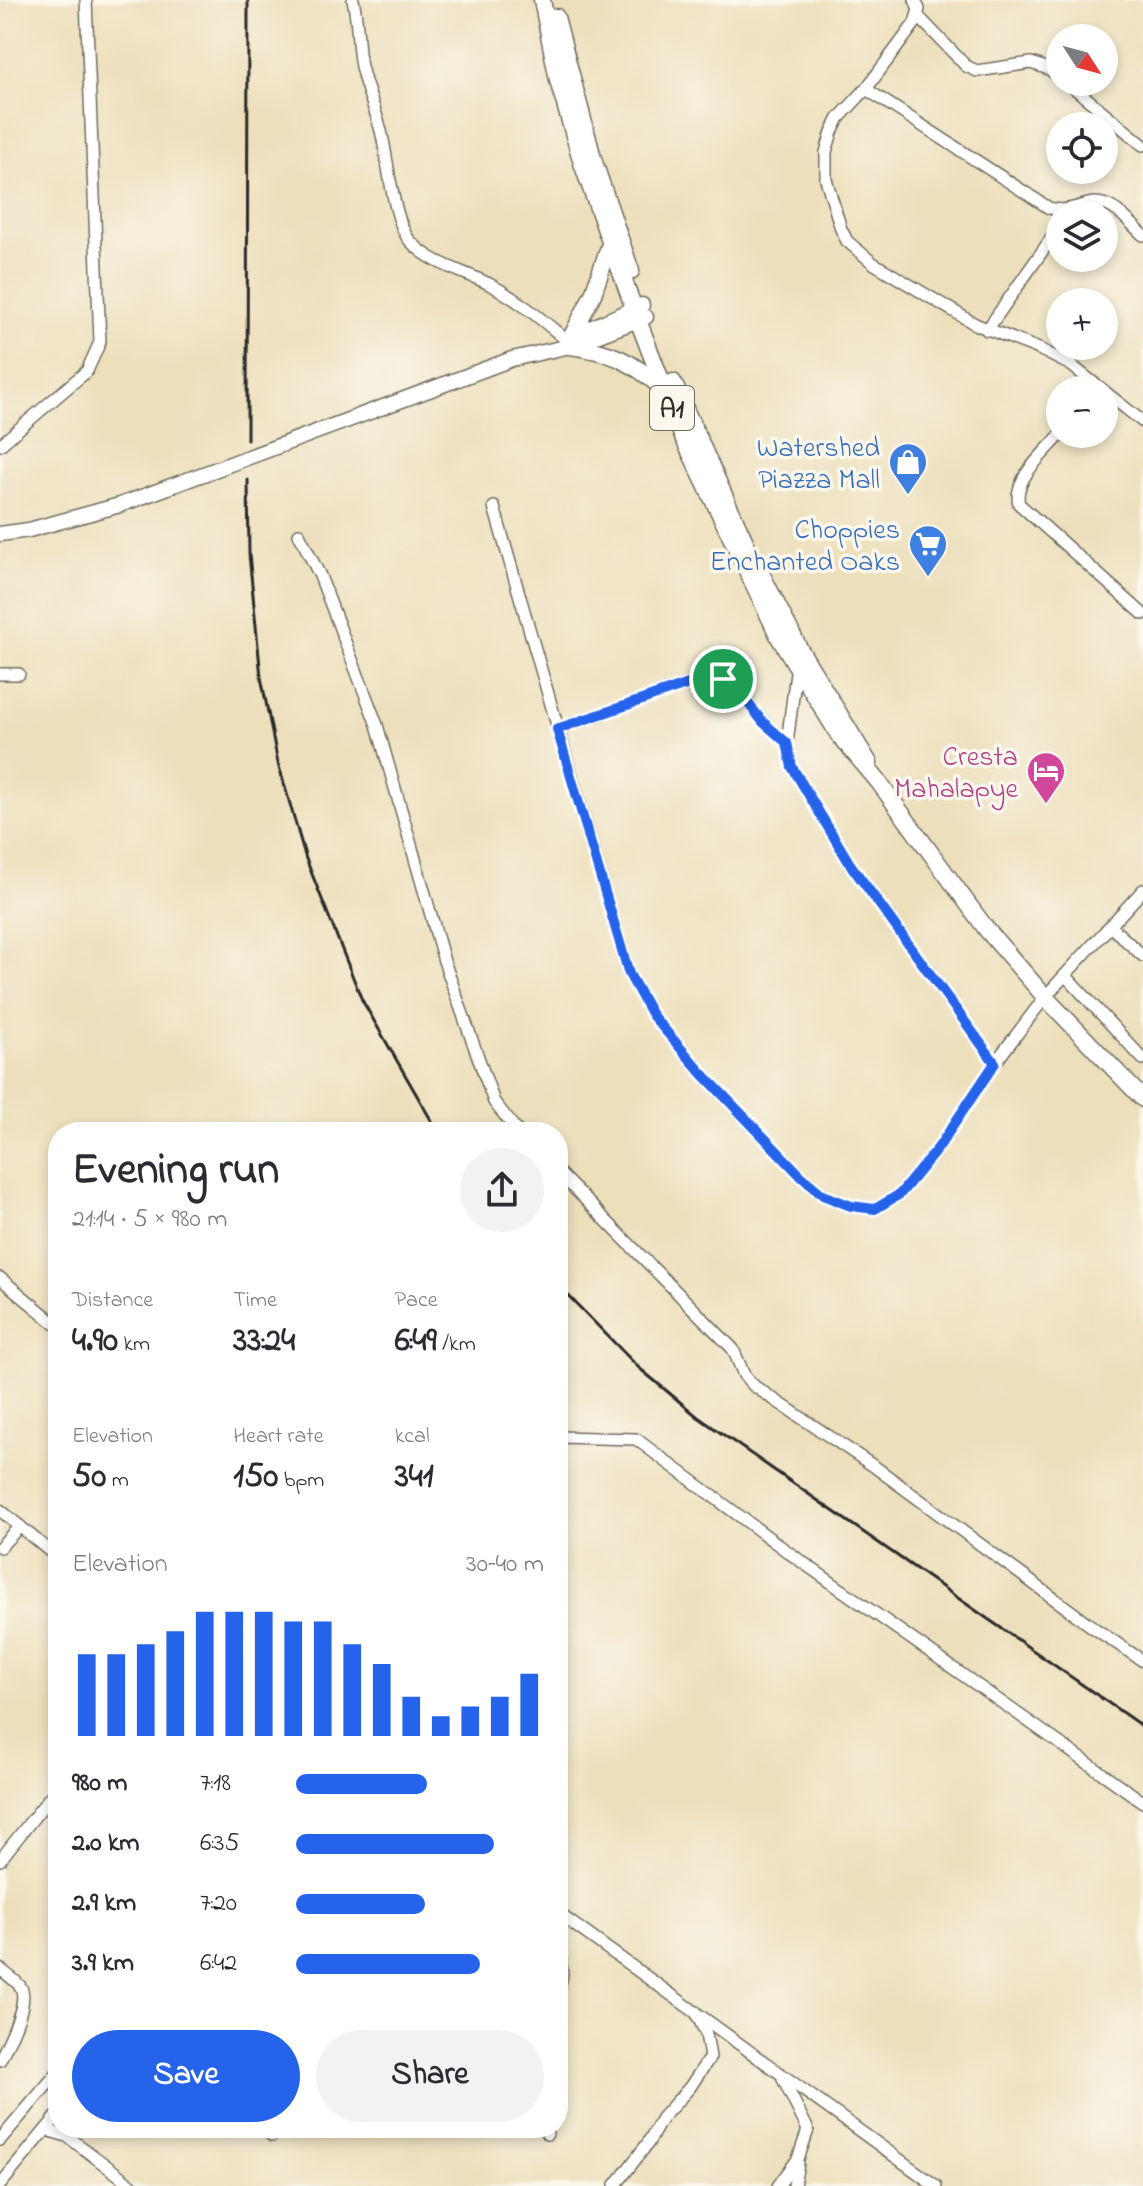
<!DOCTYPE html>
<html lang="en">
<head>
<meta charset="utf-8">
<style>
  :root { --surface:#fff; --page:#f2f2f3; --text:#2b2b33; --muted:#7c7c81; --accent:#2563eb }
  body { margin:0; font-family:"Indie Flower",sans-serif; background:var(--page); color:var(--text); height:100vh; display:flex; flex-direction:column; font-size:30px; white-space:nowrap }
  * { box-sizing:border-box; margin:0 }
  p { font-size:26px; color:var(--muted) }
  .icon { flex:none; width:44px; height:44px; fill:none; stroke:currentColor; stroke-width:2; stroke-linecap:round; stroke-linejoin:round }
  .map { position:relative; flex:1; overflow:hidden }
  .drawer { position:absolute; left:48px; top:1122px; width:520px; height:1016px; display:flex; flex-direction:column; background:var(--surface); border-radius:32px; box-shadow:0 4px 12px #0003 }
  .drawer>* { flex:none }
  .needle { width:52px; rotate:126deg }
  .tools { position:absolute; left:1046px; top:24px; display:grid; gap:16px }
  .tools a { display:grid; place-items:center; width:72px; height:72px; border-radius:50%; background:var(--surface); box-shadow:0 4px 12px #0003; font-size:40px }
  .pin { position:absolute; display:grid; place-items:center; width:68px; height:68px; color:#fff; margin:-34px; border:4px solid #fff; border-radius:50%; box-shadow:0 2px 8px #0007 }
  .round { display:grid; place-items:center; flex:none; width:84px; height:84px; border-radius:42px; background:var(--page) }
  .summary { display:flex; align-items:center; justify-content:space-between; height:136px; padding:0 24px }
  h1 { font-size:44px; font-weight:700; line-height:60px }
  .metrics { display:grid; grid-template-columns:repeat(3,1fr); gap:12px; height:136px; padding:8px 24px }
  .metrics div { display:grid; align-content:center }
  .metrics b { font-size:34px; font-weight:700 }
  .metrics small { font-size:22px; font-weight:400 }
  .metrics p { font-size:22px }
  .chart { height:224px; padding:16px 24px }
  .chart p { display:flex; justify-content:space-between }
  .chart svg { width:100%; height:144px; margin-top:8px; stroke:var(--accent); stroke-width:6 }
  .action { display:flex; gap:16px; margin-top:auto; padding:16px 24px }
  .action a { flex:1; height:92px; border-radius:48px; background:var(--accent); color:#fff; font-size:32px; font-weight:700; line-height:92px; text-align:center }
  .action a+a { background:var(--page); color:var(--text) }
  ul { padding:0 24px; list-style:none; font-size:26px }
  li { display:grid; grid-template-columns:128px 96px 1fr; align-items:center; height:60px }
  li i { height:20px; border-radius:10px; background:var(--accent) }
  .map>svg:first-child { display:block }
  .lines { fill:none; stroke-linecap:round; stroke-linejoin:round }
  .minor-casing { stroke:#6f6a5e; stroke-width:14 }
  .major-casing { stroke:#6f6a5e; stroke-width:17 }
  .highway-casing { stroke:#6f6a5e; stroke-width:19 }
  .minor { stroke:#fff; stroke-width:11 }
  .major { stroke:#fff; stroke-width:14 }
  .highway { stroke:#fff; stroke-width:16 }
  .rail { stroke:#2b2b2b; stroke-width:3 }
  .route-casing { stroke:#fff; stroke-width:16 }
  .route { stroke:#2563eb; stroke-width:10 }
  .labels { text-anchor:middle; stroke-width:7; stroke-linejoin:round; paint-order:stroke }
  .shield { fill:#fbf7ec; stroke:#696865; stroke-width:2 }
  .shield-label { font-size:26px; font-weight:bold; fill:#2b2b2b }
  .shop-label { font-size:28px; fill:#366cbe; stroke:#fbf7ec; text-anchor:end }
  .hotel-label { font-size:28px; fill:#b23c85; stroke:#fbf7ec; text-anchor:end }
</style>
</head>
<body>
<div class="map">
<svg width="1143" height="2186" viewBox="0 0 1143 2186">
  <rect width="100%" height="100%" fill="#fbf7ec"/>
  <filter id="ink" filterUnits="userSpaceOnUse"><feTurbulence type="fractalNoise" baseFrequency=".0125" numOctaves="2"/><feDisplacementMap in="SourceGraphic" scale="16" xChannelSelector="R" yChannelSelector="G"/><feConvolveMatrix kernelMatrix="1 2 1 2 8 2 1 2 1" color-interpolation-filters="sRGB"/></filter>
  <filter id="wash" filterUnits="userSpaceOnUse"><feTurbulence type="fractalNoise" baseFrequency=".006" numOctaves="4" result="noise"/><feDisplacementMap in="SourceGraphic" scale="32" xChannelSelector="R" yChannelSelector="G"/><feGaussianBlur stdDeviation="1.8" result="paint"/><feColorMatrix in="noise" values="0 0 0 0 0 0 0 0 0 0 0 0 0 0 0 0 0 1.4 0 .05"/><feComposite in="paint" operator="in"/></filter>
  <g filter="url(#wash)">
    <rect width="100%" height="100%" fill="#eddfbc"/>
  </g>
  <g filter="url(#ink)">
    <g class="lines">
      <g class="minor-casing">
        <g id="minor">
          <path d="M353,0C358,20 357,40 360,61C364,85 375,107 381,131C388,158 393,223 411,242C433,265 464,271 491,285C519,300 541,319 565,339"/>
          <path d="M915,0L919,9L915,23L866,89L839,118L832,132L826,152V179L841,229L847,241L873,263L975,324L1039,349L1071,365L1143,422"/>
          <path d="M918,16L966,66L977,71L1031,63L1049,69L1060,77"/>
          <path d="M1067,82L1143,145"/>
          <path d="M866,89L1049,208C1064,212 1073,208 1088,204C1111,198 1128,221 1143,235"/>
          <path d="M987,330L1060,226"/>
          <path d="M1061,434C1046,452 1012,479 1019,504L1143,614"/>
          <path d="M0,445L87,371L100,342L86,0"/>
          <path d="M494,507L629,974L652,1015L702,1073L803,1178L823,1195L851,1206L875,1209L900,1194L938,1148L995,1063L1045,997L1143,890"/>
          <path d="M299,534L320,576L377,725L444,961L494,1102L518,1132"/>
          <path d="M797,665L787,743L792,767L850,864L995,1063"/>
          <path d="M0,674H19"/>
          <path d="M557,729L712,676C737,683 746,703 763,721C770,729 779,736 787,743"/>
          <path d="M1110,926L1143,956"/>
          <path d="M1065,975L1143,1059"/>
          <path d="M558,1172L733,1349L744,1375L754,1386L875,1467L1094,1628L1143,1661"/>
          <path d="M0,1278L58,1326"/>
          <path d="M558,1437L636,1439L788,1552L1143,1802"/>
          <path d="M0,1510L58,1558"/>
          <path d="M0,1547L20,1526"/>
          <path d="M0,1860L58,1787"/>
          <path d="M558,1913L936,2186"/>
          <path d="M558,1934L562,1974L558,1995"/>
          <path d="M0,1969C6,1974 15,1980 20,1986C31,2001 7,2044 0,2060"/>
          <path d="M544,2128L547,2134"/>
          <path d="M46,2130L67,2136L133,2186"/>
          <path d="M272,2136V2128"/>
          <path d="M0,2140L58,2072"/>
          <path d="M0,2185L58,2115"/>
          <path d="M615,2186L648,2143L662,2118L690,2087L710,2057L706,2034L696,2012"/>
          <path d="M778,2186L798,2159L808,2130L783,2079"/>
          <path d="M794,2186L798,2163"/>
        </g>
      </g>
      <g class="major-casing">
        <g id="major">
          <path d="M568,338L642,305"/>
          <path d="M0,534L29,530L120,505L512,359L570,346L646,317"/>
        </g>
      </g>
      <g class="highway-casing">
        <g id="highway">
          <path d="M542,0L558,80L582,163L638,320L682,435L779,637L839,735L878,781L987,930L1045,997L1143,1099"/>
          <path d="M556,17L594,162L631,271"/>
          <path d="M572,336L593,294L610,244"/>
          <path d="M570,346C610,351 632,361 662,388"/>
          <path d="M673,382L746,544L800,650L869,763"/>
        </g>
      </g>
      <use href="#minor" class="minor"/>
      <use href="#major" class="major"/>
      <use href="#highway" class="highway"/>
      <g class="rail">
        <path d="M247,440L248,0"/>
        <path d="M248,480L249,554L261,677L278,763L306,859L362,1000L438,1132"/>
        <path d="M558,1285L638,1367L698,1417L1143,1727"/>
      </g>
    </g>
  </g>
  <g class="lines" filter="url(#ink)">
    <g class="route-casing">
      <path id="route" d="M712,676L723,679L739,692L763,722L787,743L792,767L850,864L995,1063L938,1148L900,1194L875,1209L851,1206L823,1195L803,1178L702,1073L652,1015L629,974L557,729Z"/>
    </g>
    <use href="#route" class="route"/>
  </g>
  <defs>
    <g id="shop-pin" transform="scale(2)"><path d="M0 17L-7.5 6A9.5 9.5 0 1 1 7.5 6Z" fill="#3f7fe0" stroke="#fbf7ec"/><path d="M-5-2.5h2.3a2.7 3.5 0 0 1 5.4 0H5L5.5 6h-11ZM-1.5-2.5h3a1.5 2.3 0 0 0-3 0Z" fill="#fff"/></g>
    <g id="supermarket-pin" transform="scale(2)"><path d="M0 17L-7.5 6A9.5 9.5 0 1 1 7.5 6Z" fill="#3f7fe0" stroke="#fbf7ec"/><path d="M-6-5.5h2.5l.6 2H6L4.5 2H-2.5L-4.4-4H-6ZM-1.5 3.2a1.3 1.3 0 1 0 .1 0ZM3 3.2a1.3 1.3 0 1 0 .1 0Z" fill="#fff"/></g>
    <g id="hotel-pin" transform="scale(2)"><path d="M0 17L-7.5 6A9.5 9.5 0 1 1 7.5 6Z" fill="#d1479c" stroke="#fbf7ec"/><path d="M-6-4.5h1.5V1H6V5H4.5V3h-9V5H-6ZM-4 0a1.8 1.8 0 1 1 3.6 0ZM.5 0V-2.5h3Q6-2.5 6 0Z" fill="#fff"/></g>
  </defs>
  <g fill-rule="evenodd">
    <use href="#shop-pin" x="908" y="462"/>
    <use href="#supermarket-pin" x="928" y="544"/>
    <use href="#hotel-pin" x="1046" y="771"/>
  </g>
  <g class="labels">
    <rect class="shield" x="650" y="386" width="44" height="44" rx="6"/>
    <g class="shield-label">
      <text x="672" y="417">A1</text>
    </g>
    <g class="shop-label">
      <text x="880" y="456">Watershed<tspan x="880" dy="32">Piazza Mall</tspan></text>
      <text x="900" y="538">Choppies<tspan x="900" dy="32">Enchanted Oaks</tspan></text>
    </g>
    <g class="hotel-label">
      <text x="1018" y="765">Cresta<tspan x="1018" dy="32">Mahalapye</tspan></text>
    </g>
  </g>
</svg>
<div class="tools">
<a><svg class="needle" viewBox="-14 -14 28 28"><path d="M0-13l5 13h-10z" fill="#e53935"/><path d="M0 13l5-13h-10z" fill="#7c7c81"/></svg></a>
<a><svg class="icon" aria-label="locate" viewBox="0 0 24 24"><circle cx="12" cy="12" r="6"/><path d="M12 2v4M12 18v4M2 12h4M18 12h4"/></svg></a>
<a><svg class="icon" aria-label="layers" viewBox="0 0 24 24"><path d="M12 4l9 5-9 5-9-5zM3 14l9 5 9-5"/></svg></a>
<a>+</a>
<a>−</a>
</div>
<div class="pin" style="left:723px;top:679px;background:#1e9e55"><svg class="icon" aria-label="arrive" viewBox="0 0 24 24"><path d="M6 21V4h12l-3 4 3 4H6"/></svg></div>
<section class="drawer">
<div class="summary"><div><h1>Evening run</h1><p>21:14 · 5 × 980 m</p></div><a class="round"><svg class="icon" aria-label="share" viewBox="0 0 24 24"><path d="M12 15V3M7 8l5-5 5 5M5 13v7h14v-7"/></svg></a></div>
<div class="metrics">
<div><p>Distance</p><b>4.90<small> km</small></b></div>
<div><p>Time</p><b>33:24</b></div>
<div><p>Pace</p><b>6:49<small> /km</small></b></div>
</div>
<div class="metrics">
<div><p>Elevation</p><b>50<small> m</small></b></div>
<div><p>Heart rate</p><b>150<small> bpm</small></b></div>
<div><p>kcal</p><b>341</b></div>
</div>
<div class="chart"><p><span>Elevation</span>30–40 m</p>
<svg viewBox="0 0 160 44" preserveAspectRatio="none"><path d="M5 44V19M15 44V19M25 44V16M35 44V12M45 44V6M55 44V6M65 44V6M75 44V9M85 44V9M95 44V16M105 44V22M115 44V32M125 44V38M135 44V35M145 44V32M155 44V25"/></svg>
</div>
<ul>
<li><b>980 m</b>7:18<i style="width:53%"></i></li>
<li><b>2.0 km</b>6:35<i style="width:80%"></i></li>
<li><b>2.9 km</b>7:20<i style="width:52%"></i></li>
<li><b>3.9 km</b>6:42<i style="width:74%"></i></li>
</ul>
<div class="action"><a>Save</a><a>Share</a></div>
</section>
</div>
</body>
</html>
